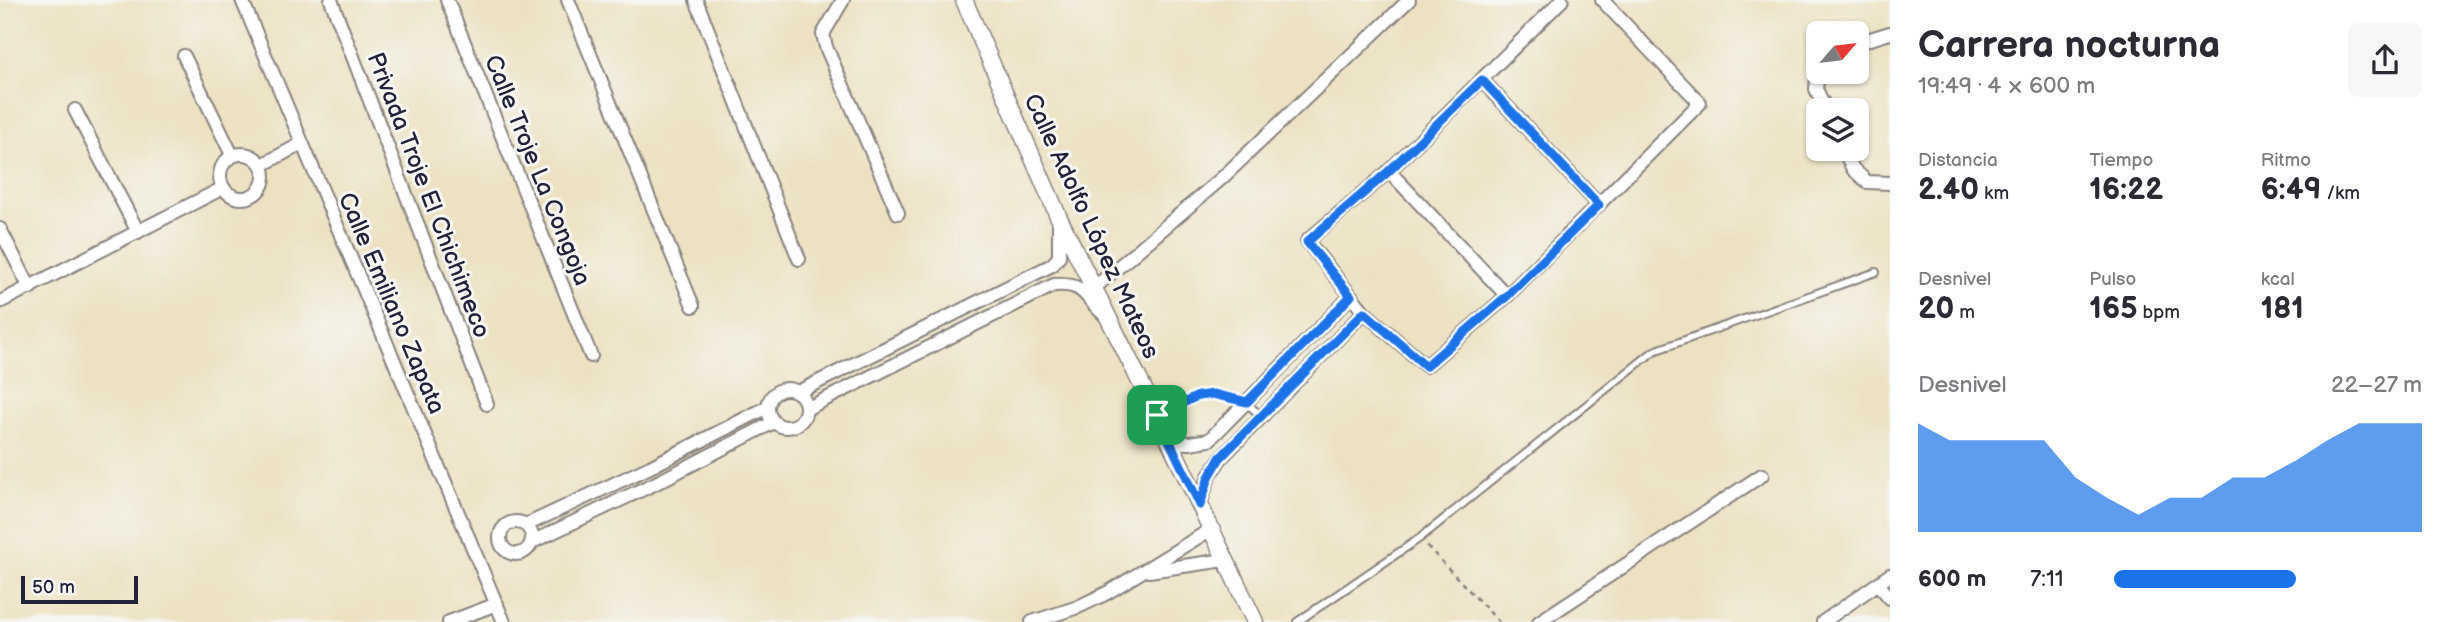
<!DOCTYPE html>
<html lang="es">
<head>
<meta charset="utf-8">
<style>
  :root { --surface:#fff; --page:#f7f7f7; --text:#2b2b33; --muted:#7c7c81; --accent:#1a73e8 }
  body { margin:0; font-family:"Balsamiq Sans",sans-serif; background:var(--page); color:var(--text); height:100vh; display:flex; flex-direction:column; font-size:26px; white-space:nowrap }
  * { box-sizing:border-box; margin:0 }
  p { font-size:23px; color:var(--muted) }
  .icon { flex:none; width:38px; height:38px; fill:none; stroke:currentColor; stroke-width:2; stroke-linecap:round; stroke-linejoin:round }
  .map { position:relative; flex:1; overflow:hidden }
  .drawer { display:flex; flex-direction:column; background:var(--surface); width:560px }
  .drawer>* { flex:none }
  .needle { width:46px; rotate:62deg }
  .buttons { position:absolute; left:1806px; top:21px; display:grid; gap:14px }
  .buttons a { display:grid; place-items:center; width:63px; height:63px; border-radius:10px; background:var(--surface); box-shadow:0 2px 5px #0004; font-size:35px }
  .scale { position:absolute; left:21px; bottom:18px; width:117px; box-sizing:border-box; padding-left:7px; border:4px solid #22223b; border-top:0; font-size:19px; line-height:24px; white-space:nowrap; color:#22223b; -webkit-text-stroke:5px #f6f6f2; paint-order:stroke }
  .pin { position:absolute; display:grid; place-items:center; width:60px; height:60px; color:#fff; margin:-30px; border-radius:14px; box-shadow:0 4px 10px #0006 }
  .round { display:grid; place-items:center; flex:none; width:74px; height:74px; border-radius:10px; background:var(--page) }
  .overview { display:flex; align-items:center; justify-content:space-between; height:119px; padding:0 28px }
  h1 { font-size:38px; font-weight:600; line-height:52px }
  .stats { display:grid; grid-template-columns:repeat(3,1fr); gap:10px; height:119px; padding:7px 28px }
  .stats div { display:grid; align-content:center }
  .stats b { font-size:30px; font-weight:600 }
  .stats small { font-size:19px; font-weight:400 }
  .stats p { font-size:19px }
  .chart { height:196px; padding:14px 28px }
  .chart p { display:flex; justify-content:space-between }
  .chart svg { width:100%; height:126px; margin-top:7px; fill:var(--accent); opacity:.7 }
  ul { padding:0 28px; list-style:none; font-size:23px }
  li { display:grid; grid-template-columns:112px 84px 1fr; align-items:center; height:52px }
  li i { height:18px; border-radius:9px; background:var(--accent) }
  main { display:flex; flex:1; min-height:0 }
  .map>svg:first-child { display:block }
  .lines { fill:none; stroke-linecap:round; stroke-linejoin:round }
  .service-casing { stroke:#87827e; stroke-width:10 }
  .minor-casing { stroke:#87827e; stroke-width:16 }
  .tertiary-casing { stroke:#87827e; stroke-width:19 }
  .path { stroke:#87827e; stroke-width:2.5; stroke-dasharray:5 5; stroke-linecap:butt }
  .service { stroke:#fff; stroke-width:6 }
  .minor { stroke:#fff; stroke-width:12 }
  .tertiary { stroke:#fff; stroke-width:16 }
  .route-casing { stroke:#fff; stroke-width:14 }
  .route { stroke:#1a73e8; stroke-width:9 }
  .labels { text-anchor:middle; stroke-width:6; stroke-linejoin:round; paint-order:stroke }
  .street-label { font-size:24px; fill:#22223b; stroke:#f6f6f2 }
</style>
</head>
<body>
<main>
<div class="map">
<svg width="1890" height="622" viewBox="0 0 1890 622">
  <rect width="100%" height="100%" fill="#f6f6f2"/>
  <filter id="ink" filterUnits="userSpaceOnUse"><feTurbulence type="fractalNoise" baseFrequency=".0143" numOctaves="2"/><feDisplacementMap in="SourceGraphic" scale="14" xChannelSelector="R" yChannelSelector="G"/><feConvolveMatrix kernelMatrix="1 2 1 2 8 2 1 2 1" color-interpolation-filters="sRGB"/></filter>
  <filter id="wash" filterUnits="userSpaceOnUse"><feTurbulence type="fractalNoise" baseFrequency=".00686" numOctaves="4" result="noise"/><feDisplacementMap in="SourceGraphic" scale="28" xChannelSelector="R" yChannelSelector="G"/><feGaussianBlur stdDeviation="1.57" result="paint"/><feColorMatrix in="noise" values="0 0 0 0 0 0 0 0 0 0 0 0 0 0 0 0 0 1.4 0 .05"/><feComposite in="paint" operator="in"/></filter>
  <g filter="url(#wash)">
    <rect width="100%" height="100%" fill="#ece1c1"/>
  </g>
  <g filter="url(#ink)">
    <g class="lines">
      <g class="service-casing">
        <g id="service">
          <path d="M1158,414C1198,396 1227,381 1262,417"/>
          <path d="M1297,622L1420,538L1654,351L1876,272"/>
        </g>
      </g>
      <g class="minor-casing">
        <g id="minor">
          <path d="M242,0L504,622"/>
          <path d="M331,0L487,404"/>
          <path d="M447,0L591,356"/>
          <path d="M568,0L693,306"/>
          <path d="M696,0L799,259"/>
          <path d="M843,0L823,34L826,47L898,213"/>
          <path d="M1562,0L1389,171L1307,241L1364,312L1426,366L1507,296L1700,103L1602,0"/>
          <path d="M1857,43L1890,33"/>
          <path d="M184,56L232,155"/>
          <path d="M1818,71L1816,89L1826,110"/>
          <path d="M1482,80L1599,205"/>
          <path d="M75,110L138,232"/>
          <path d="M1843,149L1853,169L1867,182L1890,183"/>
          <circle cx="242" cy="176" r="22"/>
          <path d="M262,165L301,144"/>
          <path d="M1389,171L1507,296"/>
          <path d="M0,229L30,288"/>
          <path d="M1094,288L1222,178L1409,0"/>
          <path d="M0,302L223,188"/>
          <circle cx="787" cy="408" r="19"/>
          <path d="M798,392L1052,265L1059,257V219"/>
          <path d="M806,409L1054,285C1087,282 1084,299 1106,316"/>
          <path d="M1170,442L1189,443L1209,440L1351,296"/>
          <path d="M1200,505L1209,476L1221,458L1364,312"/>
          <circle cx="516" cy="538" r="16"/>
          <path d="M526,525L650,467L768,407"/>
          <path d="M532,542L658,482L774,422"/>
          <path d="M1149,571L1225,560"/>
          <path d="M1878,584L1890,598"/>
          <path d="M449,622L497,604"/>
          <path d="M1032,622L1078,607L1107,593L1210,530"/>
          <path d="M1539,622L1762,475"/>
          <path d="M1823,622L1890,575"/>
        </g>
      </g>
      <g class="tertiary-casing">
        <path id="tertiary" d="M964,0L1059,218L1170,442L1255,622"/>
      </g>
      <path class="path" d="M1427,546L1499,622"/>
      <use href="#service" class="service"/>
      <use href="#minor" class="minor"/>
      <use href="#tertiary" class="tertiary"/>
    </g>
  </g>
  <g class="lines" filter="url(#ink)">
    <g class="route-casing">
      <path id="route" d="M1482,80L1599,205L1507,296L1426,366L1364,312L1220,458L1209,477L1200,505L1157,415L1198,396L1213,394L1247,402L1351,296L1307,242L1389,171Z"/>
    </g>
    <use href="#route" class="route"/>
  </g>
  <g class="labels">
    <g class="street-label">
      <text transform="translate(538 170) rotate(68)" y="8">Calle Troje La Congoja</text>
      <text transform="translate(429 195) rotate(69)" y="8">Privada Troje El Chichimeco</text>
      <text transform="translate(1092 226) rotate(65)" y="8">Calle Adolfo López Mateos</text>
      <text transform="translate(392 303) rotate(67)" y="8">Calle Emiliano Zapata</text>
    </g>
  </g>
</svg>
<div class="buttons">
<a><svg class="needle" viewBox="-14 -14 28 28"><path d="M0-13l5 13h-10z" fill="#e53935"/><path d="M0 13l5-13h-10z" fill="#7c7c81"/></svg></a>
<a><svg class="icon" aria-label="layers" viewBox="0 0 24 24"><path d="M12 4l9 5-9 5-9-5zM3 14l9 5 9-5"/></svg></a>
</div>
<div class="scale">50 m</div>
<div class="pin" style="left:1157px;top:415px;background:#1e9e55"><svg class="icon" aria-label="arrive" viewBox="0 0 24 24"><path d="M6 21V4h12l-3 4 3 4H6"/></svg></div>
</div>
<section class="drawer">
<div class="overview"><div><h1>Carrera nocturna</h1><p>19:49 · 4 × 600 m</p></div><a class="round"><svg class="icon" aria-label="share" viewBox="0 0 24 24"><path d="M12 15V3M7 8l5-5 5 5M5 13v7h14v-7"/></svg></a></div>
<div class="stats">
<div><p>Distancia</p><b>2.40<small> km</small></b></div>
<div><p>Tiempo</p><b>16:22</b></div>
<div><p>Ritmo</p><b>6:49<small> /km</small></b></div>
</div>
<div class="stats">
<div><p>Desnivel</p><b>20<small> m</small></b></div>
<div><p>Pulso</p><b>165<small> bpm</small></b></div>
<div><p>kcal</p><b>181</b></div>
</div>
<div class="chart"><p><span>Desnivel</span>22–27 m</p>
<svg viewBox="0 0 160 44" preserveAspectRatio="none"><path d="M0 44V6L10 12L20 12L30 12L40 12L50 25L60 32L70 38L80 32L90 32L100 25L110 25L120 19L130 12L140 6L150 6L160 6V44z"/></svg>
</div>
<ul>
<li><b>600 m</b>7:11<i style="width:59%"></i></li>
</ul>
</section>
</main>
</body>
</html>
